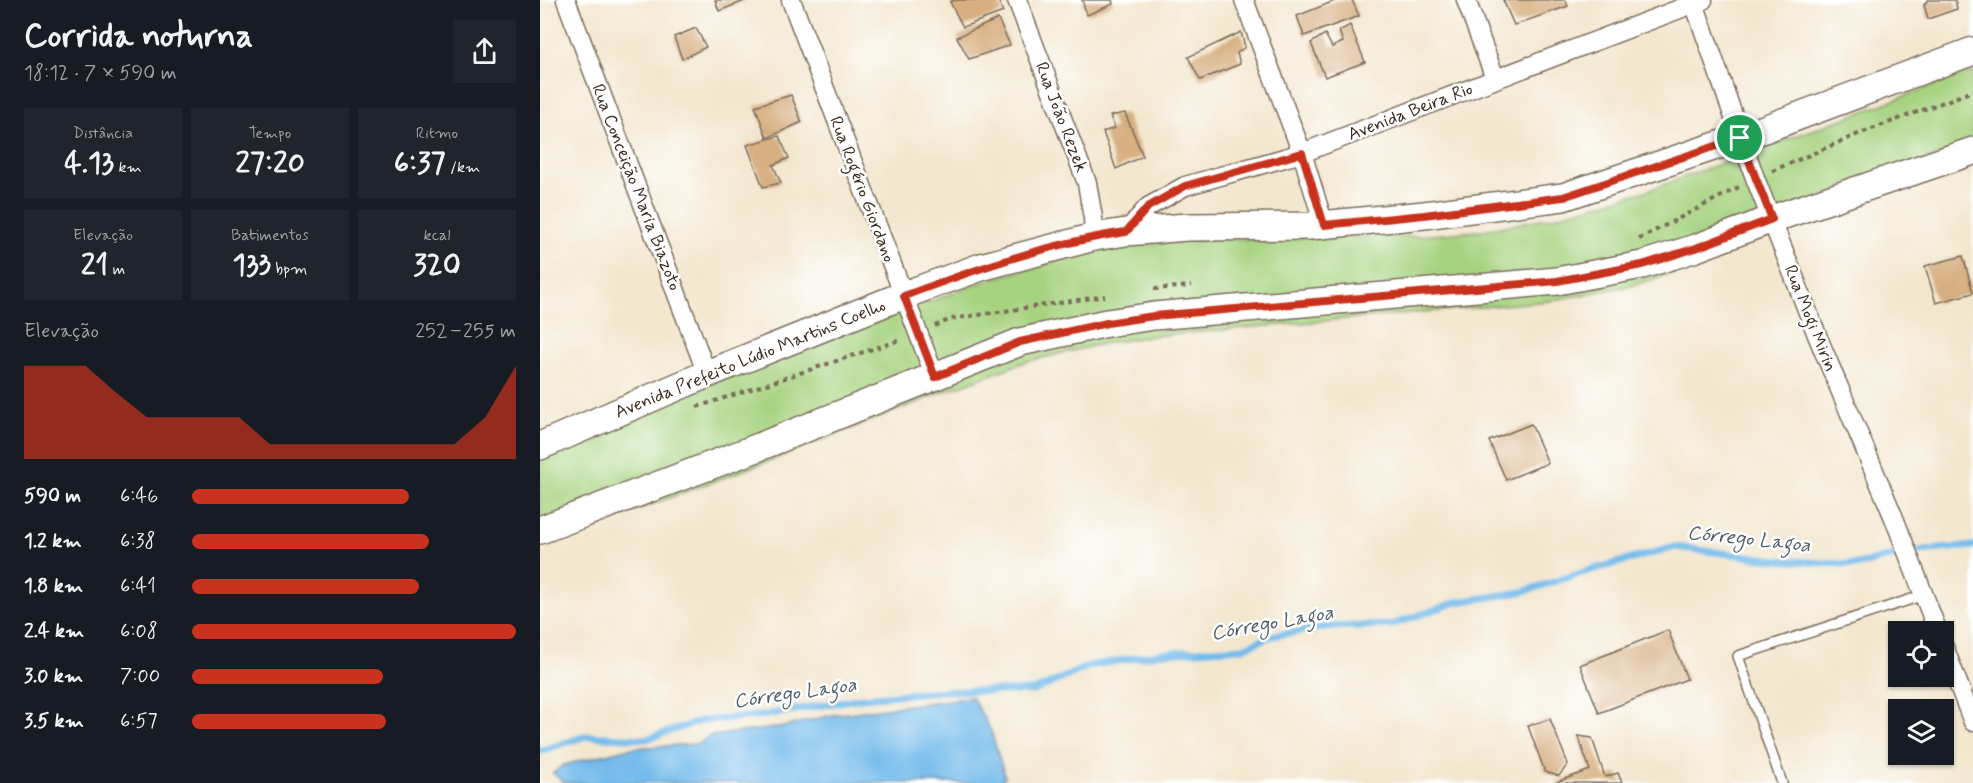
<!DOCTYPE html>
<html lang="pt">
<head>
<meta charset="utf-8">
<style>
  :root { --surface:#171b24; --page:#20242c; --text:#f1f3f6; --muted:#9ea1a6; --accent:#c8321e }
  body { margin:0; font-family:Mynerve,sans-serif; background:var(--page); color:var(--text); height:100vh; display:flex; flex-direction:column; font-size:22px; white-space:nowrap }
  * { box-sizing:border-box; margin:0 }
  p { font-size:20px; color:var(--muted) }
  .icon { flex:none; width:33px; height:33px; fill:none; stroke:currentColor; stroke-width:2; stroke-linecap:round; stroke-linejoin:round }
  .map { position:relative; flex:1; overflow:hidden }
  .side { display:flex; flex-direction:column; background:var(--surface); width:540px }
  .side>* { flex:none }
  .fabs { position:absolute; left:1348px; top:621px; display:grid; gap:12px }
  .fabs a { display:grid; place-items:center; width:66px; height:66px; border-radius:0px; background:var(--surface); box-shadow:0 2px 4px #0004; font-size:30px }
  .pin { position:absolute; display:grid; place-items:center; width:51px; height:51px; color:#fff; margin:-26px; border:3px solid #fff; border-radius:50%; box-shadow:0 2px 6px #0007 }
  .round { display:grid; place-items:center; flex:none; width:63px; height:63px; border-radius:0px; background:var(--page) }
  .summary { display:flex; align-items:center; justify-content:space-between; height:102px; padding:0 24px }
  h1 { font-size:33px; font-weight:700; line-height:45px }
  .metrics { display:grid; grid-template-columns:repeat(3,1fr); gap:9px; height:102px; padding:6px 24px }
  .metrics div { display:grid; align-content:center; border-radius:0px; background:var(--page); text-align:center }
  .metrics b { font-size:30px; font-weight:700 }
  .metrics small { font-size:16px; font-weight:400 }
  .metrics p { font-size:16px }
  .chart { height:168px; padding:12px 24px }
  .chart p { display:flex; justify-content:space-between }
  .chart svg { width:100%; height:108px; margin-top:6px; fill:var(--accent); opacity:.7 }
  ul { padding:0 24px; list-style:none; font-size:20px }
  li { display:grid; grid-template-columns:96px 72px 1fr; align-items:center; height:45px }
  li i { height:15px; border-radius:8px; background:var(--accent) }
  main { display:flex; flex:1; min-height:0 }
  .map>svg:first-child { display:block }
  .green { fill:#a7d380; stroke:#717e4f; stroke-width:1.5 }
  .water { fill:#73bbeb; stroke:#577284; stroke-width:1.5 }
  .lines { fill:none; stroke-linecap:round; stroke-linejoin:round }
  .stream { stroke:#73bbeb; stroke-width:7 }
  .building { fill:#d7af80 }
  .lane-casing { stroke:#7b6c5c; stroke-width:12 }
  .street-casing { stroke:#7b6c5c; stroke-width:21 }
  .secondary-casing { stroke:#7b6c5c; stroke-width:30 }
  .path { stroke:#7b6c5c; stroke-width:4; stroke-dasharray:4.5 4.5; stroke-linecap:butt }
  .lane { stroke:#fff; stroke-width:9 }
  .street { stroke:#fff; stroke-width:18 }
  .secondary { stroke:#fff; stroke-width:27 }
  .route-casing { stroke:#fff; stroke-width:12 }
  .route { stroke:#c8321e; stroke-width:8 }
  .labels { text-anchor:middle; stroke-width:5; stroke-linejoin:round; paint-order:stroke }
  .street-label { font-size:18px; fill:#3b2a1e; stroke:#fff }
  .water-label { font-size:20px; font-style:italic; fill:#4f5d66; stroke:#fff }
</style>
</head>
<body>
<main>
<section class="side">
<div class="summary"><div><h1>Corrida noturna</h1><p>18:12 · 7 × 590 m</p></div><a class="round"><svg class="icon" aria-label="share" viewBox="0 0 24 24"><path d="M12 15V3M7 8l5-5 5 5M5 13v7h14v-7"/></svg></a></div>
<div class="metrics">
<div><p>Distância</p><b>4.13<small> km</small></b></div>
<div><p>Tempo</p><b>27:20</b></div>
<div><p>Ritmo</p><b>6:37<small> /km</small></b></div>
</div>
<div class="metrics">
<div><p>Elevação</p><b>21<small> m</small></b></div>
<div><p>Batimentos</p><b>133<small> bpm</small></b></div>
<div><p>kcal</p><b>320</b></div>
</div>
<div class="chart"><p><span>Elevação</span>252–255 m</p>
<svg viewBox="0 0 160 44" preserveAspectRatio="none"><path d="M0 44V6L10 6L20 6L30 17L40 27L50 27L60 27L70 27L80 38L90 38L100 38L110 38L120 38L130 38L140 38L150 27L160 6V44z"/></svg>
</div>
<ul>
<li><b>590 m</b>6:46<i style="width:67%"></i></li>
<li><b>1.2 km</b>6:38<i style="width:73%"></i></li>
<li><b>1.8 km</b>6:41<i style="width:70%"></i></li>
<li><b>2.4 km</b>6:08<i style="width:100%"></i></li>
<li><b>3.0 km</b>7:00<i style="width:59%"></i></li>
<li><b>3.5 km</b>6:57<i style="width:60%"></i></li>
</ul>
</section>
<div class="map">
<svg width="1433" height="783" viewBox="0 0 1433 783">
  <rect width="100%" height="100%" fill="#fff"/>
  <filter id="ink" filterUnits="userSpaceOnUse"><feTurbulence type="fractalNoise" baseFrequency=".0167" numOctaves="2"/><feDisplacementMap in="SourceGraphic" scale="12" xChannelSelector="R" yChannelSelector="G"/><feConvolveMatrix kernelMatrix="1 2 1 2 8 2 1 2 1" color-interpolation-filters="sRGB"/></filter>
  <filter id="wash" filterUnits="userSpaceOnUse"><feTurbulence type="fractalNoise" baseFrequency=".008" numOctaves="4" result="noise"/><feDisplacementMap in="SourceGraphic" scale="24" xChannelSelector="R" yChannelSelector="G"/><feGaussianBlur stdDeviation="1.35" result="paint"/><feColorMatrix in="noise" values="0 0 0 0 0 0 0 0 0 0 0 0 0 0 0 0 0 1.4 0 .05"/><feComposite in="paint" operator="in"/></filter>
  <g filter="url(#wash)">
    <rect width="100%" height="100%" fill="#f3e7cf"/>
    <path class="green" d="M1433,71V143L1236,214L1148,268L1094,285L1009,301L613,336L566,343L485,362L406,391L223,463L0,546V453L181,380L445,281L554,251L644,240L878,236L938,231L1017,216L1109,190Z"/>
    <path class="water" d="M432,697L451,731L465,777L458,783H25L13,773L24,765L90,748L158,744L169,736L243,727L292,715Z"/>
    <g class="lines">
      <path class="stream" d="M0,751L46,736L107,739L160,721L227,715L322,698L403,691H494L549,666L623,653L703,648L731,636L785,627L851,625L917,602L982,592L1051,570L1135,547L1238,560L1318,565L1367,552L1433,546"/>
    </g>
    <g id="blocks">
      <g class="building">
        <path d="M175,0H207L179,11Z"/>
        <path d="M415,0H458L463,12L423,27L410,2Z"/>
        <path d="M542,0H572L573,4L547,15Z"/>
        <path d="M797,0H812L819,16L764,36L757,16Z"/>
        <path d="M963,0H1025L1028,6L974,25Z"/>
        <path d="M1388,0H1415L1417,9L1388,19L1384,5Z"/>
        <path d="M458,19L470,45L429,59L417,37Z"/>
        <path d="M810,25L825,62L785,77L771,43L785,34L792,47L803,42L799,31Z"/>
        <path d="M156,28L166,47L142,59L134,37Z"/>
        <path d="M701,32L705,47L697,53L700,64L660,80L648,57Z"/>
        <path d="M251,95L262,122L227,138L215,106Z"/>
        <path d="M585,113L603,156L576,169L563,132L575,128L570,116Z"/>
        <path d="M239,136L249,158L233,165L241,183L223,187L207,145Z"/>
        <path d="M1423,256L1433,293L1396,303L1385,266Z"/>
        <path d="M991,424L1008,463L966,480L949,441Z"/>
        <path d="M1128,630L1147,679L1059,713L1040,665Z"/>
        <path d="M1010,719L1028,764L1019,776L1005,772L988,726Z"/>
        <path d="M1038,736L1052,738L1065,777L1078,773L1082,783H1014L1050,770Z"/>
      </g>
    </g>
  </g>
  <g filter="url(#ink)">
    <use href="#blocks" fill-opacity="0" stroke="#7b6c5c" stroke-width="1.5"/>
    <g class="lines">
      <g class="lane-casing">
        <path id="lane" d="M1242,783L1198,656L1384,595"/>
      </g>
      <g class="street-casing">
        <g id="street">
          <path d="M26,0L167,374"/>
          <path d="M251,0L395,377"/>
          <path d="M477,0L547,183L553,218L554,237"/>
          <path d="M704,0L762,153L784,225"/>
          <path d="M926,0L955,78"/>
          <path d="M1153,0L1215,178L1279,340L1354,518L1398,632"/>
          <path d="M586,232L608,207L645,186L762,153L1163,0"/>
          <path d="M1404,647L1433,722"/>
        </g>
      </g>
      <g class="secondary-casing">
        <g id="secondary">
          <path d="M0,446L167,374L364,295L441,267L554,237L586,232L647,227L770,226L884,215L1023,197L1200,138L1433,51"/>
          <path d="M0,530L214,449L480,342L567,323L614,316L1017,281L1102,265L1156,248L1232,219L1433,151"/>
        </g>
      </g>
      <g class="path">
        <path d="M1232,171L1316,135L1433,91"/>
        <path d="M1099,239L1199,187"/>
        <path d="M614,289L651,286"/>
        <path d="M395,326L411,319L565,296"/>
        <path d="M157,407L360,340"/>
      </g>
      <use href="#lane" class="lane"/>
      <use href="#street" class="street"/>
      <use href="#secondary" class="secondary"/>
    </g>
  </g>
  <g class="lines" filter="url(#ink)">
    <g class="route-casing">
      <path id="route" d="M1200,138L1232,219L1156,248L1102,265L1017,281L614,316L567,323L480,342L395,377L364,296C436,269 510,243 586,232L608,207L645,186L762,153L784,225L884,215L1023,197Z"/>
    </g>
    <use href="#route" class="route"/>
  </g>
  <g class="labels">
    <g class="street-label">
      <text transform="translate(870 111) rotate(-21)" y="6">Avenida Beira Rio</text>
      <text transform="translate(522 117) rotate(69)" y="6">Rua João Rezek</text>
      <text transform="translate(97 187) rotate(69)" y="6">Rua Conceição Maria Biazoto</text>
      <text transform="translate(323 189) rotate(69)" y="6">Rua Rogério Giordano</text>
      <text transform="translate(1271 318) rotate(68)" y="6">Rua Mogi Mirin</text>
      <text transform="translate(210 358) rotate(-22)" y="6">Avenida Prefeito Lúdio Martins Coelho</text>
    </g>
    <g class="water-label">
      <text transform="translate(1209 538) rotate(6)" y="7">Córrego Lagoa</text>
      <text transform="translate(732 622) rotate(-10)" y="7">Córrego Lagoa</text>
      <text transform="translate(255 692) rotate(-8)" y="7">Córrego Lagoa</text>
    </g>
  </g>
</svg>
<div class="fabs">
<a><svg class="icon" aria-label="locate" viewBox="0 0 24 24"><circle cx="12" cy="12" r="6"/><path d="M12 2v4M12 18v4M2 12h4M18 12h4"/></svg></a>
<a><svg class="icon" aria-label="layers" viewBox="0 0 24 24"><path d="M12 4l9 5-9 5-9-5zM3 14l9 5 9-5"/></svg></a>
</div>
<div class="pin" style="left:1200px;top:138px;background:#1e9e55"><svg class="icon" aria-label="arrive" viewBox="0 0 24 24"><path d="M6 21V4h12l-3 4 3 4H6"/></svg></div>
</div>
</main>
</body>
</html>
